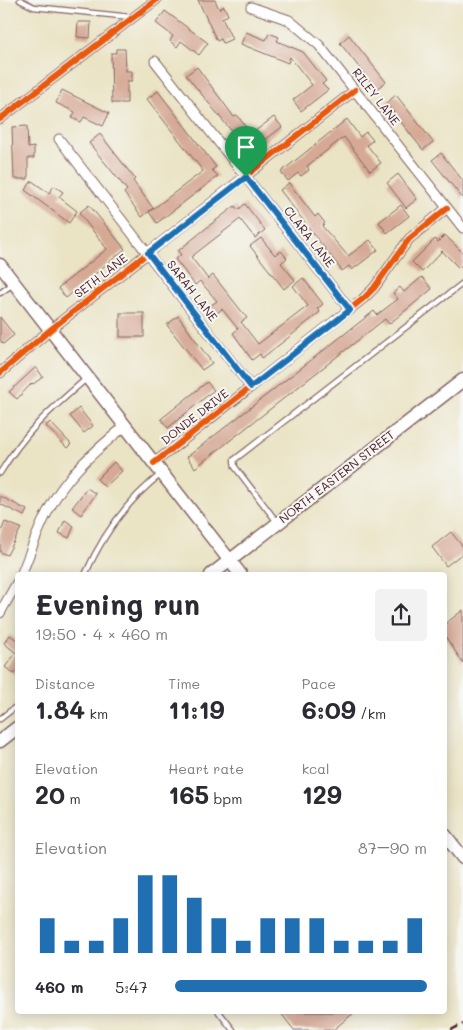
<!DOCTYPE html>
<html lang="en">
<head>
<meta charset="utf-8">
<style>
  :root { --surface:#fff; --page:#f2f2f3; --text:#2b2b33; --muted:#7c7c81; --accent:#1f6fb2 }
  body { margin:0; font-family:Mali,sans-serif; background:var(--page); color:var(--text); height:100vh; display:flex; flex-direction:column; font-size:19px; white-space:nowrap }
  * { box-sizing:border-box; margin:0 }
  p { font-size:16px; color:var(--muted) }
  .icon { flex:none; width:28px; height:28px; fill:none; stroke:currentColor; stroke-width:2; stroke-linecap:round; stroke-linejoin:round }
  .map { position:relative; flex:1; overflow:hidden }
  .drawer { position:absolute; left:15px; top:572px; width:432px; height:442px; display:flex; flex-direction:column; background:var(--surface); border-radius:5px; box-shadow:0 2px 12px #0003 }
  .drawer>* { flex:none }
  .pin { position:absolute; display:grid; place-items:center; width:42px; height:42px; color:#fff; margin:-51px -21px; border-radius:50% 50% 50% 0; rotate:-45deg; box-shadow:0 0 5px #0007 }
  .pin .icon { rotate:45deg }
  .round { display:grid; place-items:center; flex:none; width:52px; height:52px; border-radius:5px; background:var(--page) }
  .headline { display:flex; align-items:center; justify-content:space-between; height:85px; padding:0 20px }
  h1 { font-size:28px; font-weight:700; line-height:38px }
  .stats { display:grid; grid-template-columns:repeat(3,1fr); gap:8px; height:85px; padding:5px 20px }
  .stats div { display:grid; align-content:center }
  .stats b { font-size:25px; font-weight:700 }
  .stats small { font-size:14px; font-weight:400 }
  .stats p { font-size:14px }
  .chart { height:140px; padding:10px 20px }
  .chart p { display:flex; justify-content:space-between }
  .chart svg { width:100%; height:90px; margin-top:5px; stroke:var(--accent); stroke-width:6 }
  ul { padding:0 20px; list-style:none; font-size:16px }
  li { display:grid; grid-template-columns:80px 60px 1fr; align-items:center; height:38px }
  li i { height:12px; border-radius:6px; background:var(--accent) }
  .map>svg:first-child { display:block }
  .building { fill:#d6a995 }
  .lines { fill:none; stroke-linecap:round; stroke-linejoin:round }
  .lane-casing { stroke:#826461; stroke-width:7 }
  .street-casing { stroke:#826461; stroke-width:11 }
  .secondary-casing { stroke:#826461; stroke-width:15 }
  .lane { stroke:#fff; stroke-width:4.5 }
  .street { stroke:#fff; stroke-width:9 }
  .secondary { stroke:#fff; stroke-width:12 }
  .rail { stroke:#4a1f2b; stroke-width:2.5; stroke-dasharray:8 4; stroke-linecap:butt }
  .cycleway-casing { stroke:#f6f6f2; stroke-width:9 }
  .cycleway { stroke:#e8590c; stroke-width:6 }
  .route-casing { stroke:#fff; stroke-width:10 }
  .route { stroke:#1f6fb2; stroke-width:6 }
  .labels { text-anchor:middle; stroke-width:4; stroke-linejoin:round; paint-order:stroke }
  .street-label { font-size:12px; fill:#4a1f2b; stroke:#f6f6f2 }
</style>
</head>
<body>
<div class="map">
<svg width="463" height="1030" viewBox="0 0 463 1030">
  <rect width="100%" height="100%" fill="#f6f6f2"/>
  <filter id="ink" filterUnits="userSpaceOnUse"><feTurbulence type="fractalNoise" baseFrequency=".02" numOctaves="2"/><feDisplacementMap in="SourceGraphic" scale="10" xChannelSelector="R" yChannelSelector="G"/><feConvolveMatrix kernelMatrix="1 2 1 2 8 2 1 2 1" color-interpolation-filters="sRGB"/></filter>
  <filter id="wash" filterUnits="userSpaceOnUse"><feTurbulence type="fractalNoise" baseFrequency=".0096" numOctaves="4" result="noise"/><feDisplacementMap in="SourceGraphic" scale="20" xChannelSelector="R" yChannelSelector="G"/><feGaussianBlur stdDeviation="1.12" result="paint"/><feColorMatrix in="noise" values="0 0 0 0 0 0 0 0 0 0 0 0 0 0 0 0 0 1.4 0 .05"/><feComposite in="paint" operator="in"/></filter>
  <g filter="url(#wash)">
    <rect width="100%" height="100%" fill="#eae3c4"/>
    <g id="blocks">
      <g class="building">
        <path d="M198,0H215L219,9L224,6L228,15L222,18L232,39L223,43L221,39L217,41Z"/>
        <path d="M165,11L208,43L199,55L181,41L177,47L170,41L173,36L156,23Z"/>
        <path d="M78,22H91L90,38L77,37Z"/>
        <path d="M246,32L266,40L269,33L279,37L277,41L303,52L326,81L322,84L328,90L301,111L293,100L312,85L290,57L288,63L241,44Z"/>
        <path d="M349,35L386,82L376,89L340,43Z"/>
        <path d="M116,49H125L126,71H132V81H127V103H112L111,53H116Z"/>
        <path d="M197,67L234,117L237,115L251,134L274,117L282,127L256,147L253,144L246,149L186,75Z"/>
        <path d="M62,90L109,113L103,126L84,117L81,122L72,118L75,112L56,103Z"/>
        <path d="M158,91L216,167L212,170L218,176L157,223L149,212L203,171L147,99Z"/>
        <path d="M396,95L433,142L423,150L386,103Z"/>
        <path d="M347,119L360,137L366,132L373,140L367,145L381,163L370,171L344,137L307,166L309,170L301,176L298,173L288,181L281,172Z"/>
        <path d="M27,126L28,148L34,147V158H28V179H14L12,127Z"/>
        <path d="M100,134L135,179L133,181L153,208L142,217L124,193L127,190L89,143Z"/>
        <path d="M441,153L463,181V199L432,160Z"/>
        <path d="M398,174L417,199L406,208L387,183Z"/>
        <path d="M32,181L49,193L54,186L63,192L59,197L77,211L69,223L25,190Z"/>
        <path d="M289,183L315,217L318,214L325,223L322,226L348,256L370,240L378,250L352,270L349,266L342,271L280,190Z"/>
        <path d="M245,204L265,230L255,238L240,219L191,257L208,279L213,275L247,318L241,322L258,344L308,306L293,286L303,278L323,304L317,309L320,312L288,338L262,358L260,354L252,360L233,333L238,329L222,309L216,314L210,306L217,301L200,281L195,285L175,259L181,255L178,251L210,225L235,206L238,210Z"/>
        <path d="M89,205L125,249L66,298L58,288L107,249L79,213Z"/>
        <path d="M401,205L409,216L387,233L379,222Z"/>
        <path d="M445,235L463,253V264L459,268L442,251L422,272L412,262L435,239L438,242Z"/>
        <path d="M261,238L275,255L281,251L287,258L281,263L295,280L284,289L250,246Z"/>
        <path d="M422,277L432,289L389,324L385,319L195,468L187,457L374,311L377,315L398,299L393,293L400,287L404,292Z"/>
        <rect x="120" y="313" width="24" height="24"/>
        <path d="M178,316L212,363L202,370L167,325Z"/>
        <path d="M0,317L14,335L3,344L0,340Z"/>
        <path d="M36,367L43,377L33,384L32,383L17,399L9,392Z"/>
        <path d="M207,382L214,390L168,428L161,419Z"/>
        <path d="M79,408L93,426L84,433L70,416Z"/>
        <path d="M50,422L71,444L67,448L46,426Z"/>
        <path d="M114,462L122,471L105,487L97,479Z"/>
        <path d="M87,488L96,494L81,515L72,508Z"/>
        <path d="M0,496L27,510L24,516L0,504Z"/>
        <path d="M65,520L74,526L69,538L59,533Z"/>
        <path d="M5,522L21,528L7,555L0,552V534Z"/>
        <path d="M451,532L463,547V553L446,566L432,547Z"/>
        <path d="M463,610V663L445,636V624Z"/>
        <path d="M10,635L18,641V670L14,674L5,667L16,653L4,643Z"/>
        <path d="M280,1012H355L333,1030H294Z"/>
      </g>
    </g>
  </g>
  <g filter="url(#ink)">
    <use href="#blocks" fill-opacity="0" stroke="#826461" stroke-width="1"/>
    <g class="lines">
      <g class="lane-casing">
        <g id="lane">
          <path d="M20,0L34,7L131,17"/>
          <path d="M0,293L13,284"/>
          <path d="M0,473C25,432 50,410 86,379"/>
          <path d="M277,522L235,467L234,460L463,283"/>
          <path d="M85,575C102,536 128,500 161,474"/>
          <path d="M0,719L18,705"/>
          <path d="M219,1012L233,1030"/>
        </g>
      </g>
      <g class="street-casing">
        <g id="street">
          <path d="M251,7L289,20L319,45L463,228"/>
          <path d="M155,61L350,310"/>
          <path d="M0,119L156,0"/>
          <path d="M59,139L251,387"/>
          <path d="M0,373L50,330L355,90"/>
          <path d="M154,463L364,298L374,288L409,239L447,208"/>
          <path d="M21,575C30,554 37,531 48,511C66,475 95,451 125,426"/>
          <path d="M0,613L18,581"/>
        </g>
      </g>
      <g class="secondary-casing">
        <g id="secondary">
          <path d="M0,265L241,575"/>
          <path d="M211,575L463,380"/>
          <path d="M0,741L18,727"/>
          <path d="M445,835L463,858"/>
        </g>
      </g>
      <use href="#lane" class="lane"/>
      <use href="#street" class="street"/>
      <use href="#secondary" class="secondary"/>
      <path class="rail" d="M451,1030L463,1024"/>
      <g class="cycleway-casing">
        <g id="cycleway">
          <path d="M0,119L156,0"/>
          <path d="M0,373L50,330L355,90"/>
          <path d="M154,463L364,298L374,288L409,239L447,208"/>
        </g>
      </g>
      <use href="#cycleway" class="cycleway"/>
    </g>
  </g>
  <g class="lines" filter="url(#ink)">
    <g class="route-casing">
      <path id="route" d="M246,177L350,310L251,387L148,253Z"/>
    </g>
    <use href="#route" class="route"/>
  </g>
  <g class="labels">
    <g class="street-label">
      <text transform="translate(376 97) rotate(52)" y="4">RILEY LANE</text>
      <text transform="translate(309 237) rotate(52)" y="4">CLARA LANE</text>
      <text transform="translate(101 276) rotate(-38)" y="4">SETH LANE</text>
      <text transform="translate(192 291) rotate(52)" y="4">SARAH LANE</text>
      <text transform="translate(195 417) rotate(-38)" y="4">DONDE DRIVE</text>
      <text transform="translate(337 477) rotate(-38)" y="4">NORTH EASTERN STREET</text>
    </g>
  </g>
</svg>
<div class="pin" style="left:246px;top:177px;background:#1e9e55"><svg class="icon" aria-label="arrive" viewBox="0 0 24 24"><path d="M6 21V4h12l-3 4 3 4H6"/></svg></div>
<section class="drawer">
<div class="headline"><div><h1>Evening run</h1><p>19:50 · 4 × 460 m</p></div><a class="round"><svg class="icon" aria-label="share" viewBox="0 0 24 24"><path d="M12 15V3M7 8l5-5 5 5M5 13v7h14v-7"/></svg></a></div>
<div class="stats">
<div><p>Distance</p><b>1.84<small> km</small></b></div>
<div><p>Time</p><b>11:19</b></div>
<div><p>Pace</p><b>6:09<small> /km</small></b></div>
</div>
<div class="stats">
<div><p>Elevation</p><b>20<small> m</small></b></div>
<div><p>Heart rate</p><b>165<small> bpm</small></b></div>
<div><p>kcal</p><b>129</b></div>
</div>
<div class="chart"><p><span>Elevation</span>87–90 m</p>
<svg viewBox="0 0 160 44" preserveAspectRatio="none"><path d="M5 44V27M15 44V38M25 44V38M35 44V27M45 44V6M55 44V6M65 44V17M75 44V27M85 44V38M95 44V27M105 44V27M115 44V27M125 44V38M135 44V38M145 44V38M155 44V27"/></svg>
</div>
<ul>
<li><b>460 m</b>5:47<i style="width:100%"></i></li>
</ul>
</section>
</div>
</body>
</html>
